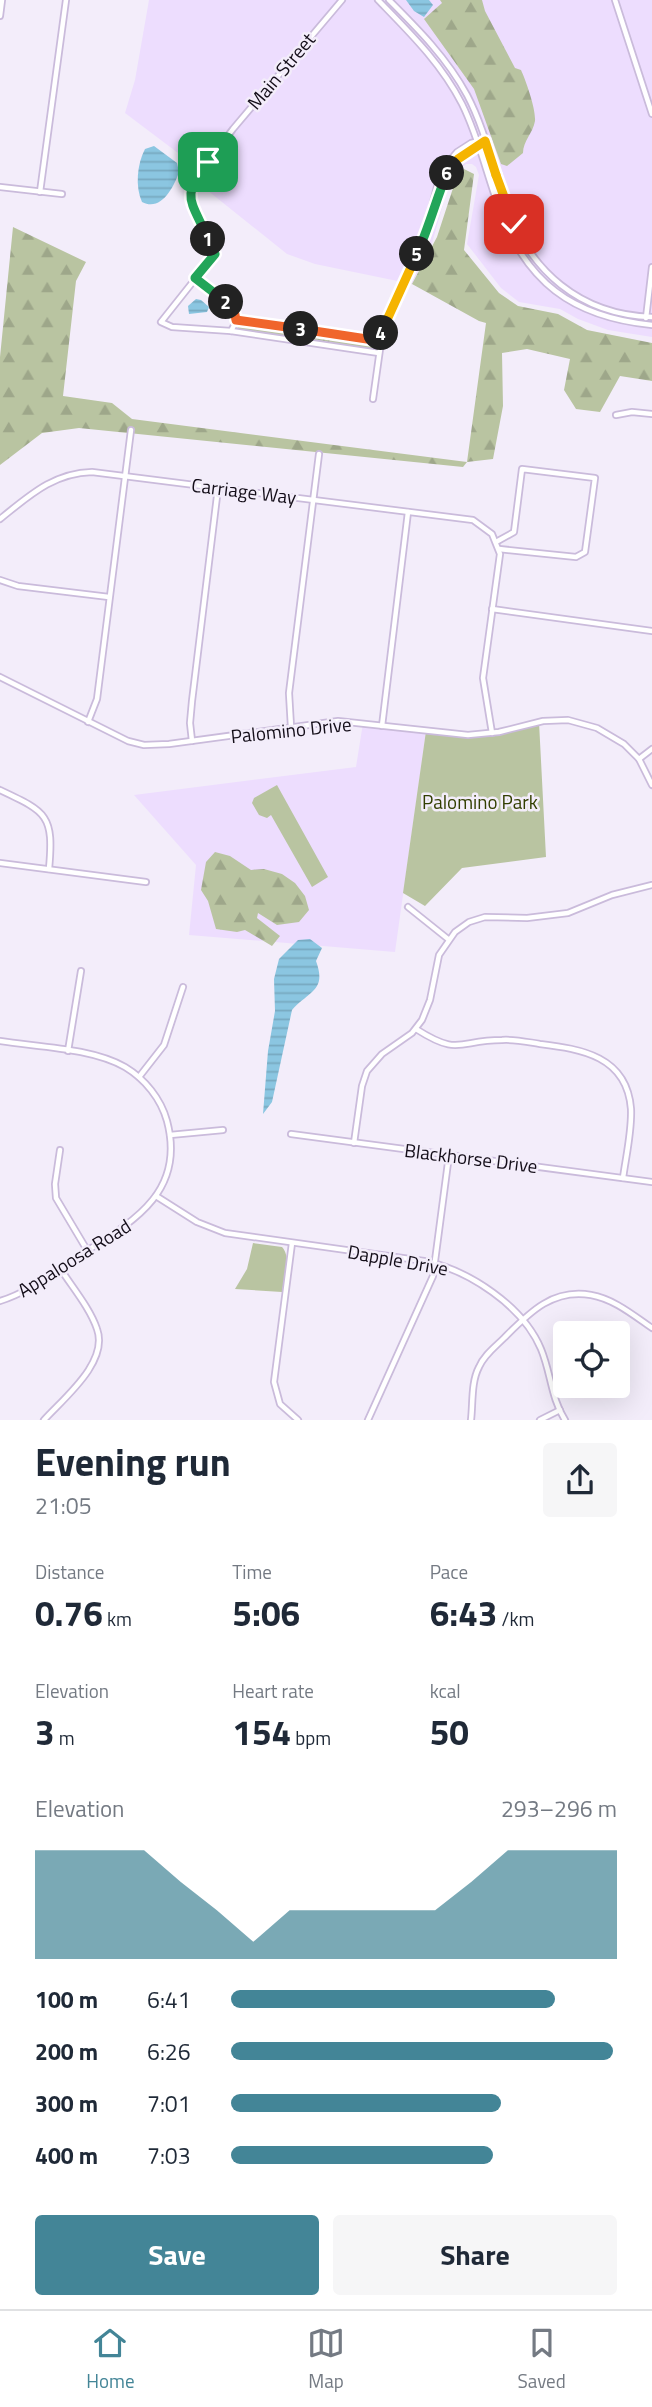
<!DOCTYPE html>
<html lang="en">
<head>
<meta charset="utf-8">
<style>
  :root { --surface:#fff; --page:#f6f6f7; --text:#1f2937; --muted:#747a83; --line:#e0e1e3; --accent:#438597 }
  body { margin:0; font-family:"Titillium Web",sans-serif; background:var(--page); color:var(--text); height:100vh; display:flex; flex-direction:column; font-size:26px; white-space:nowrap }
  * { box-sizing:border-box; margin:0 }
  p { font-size:23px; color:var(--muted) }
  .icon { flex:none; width:38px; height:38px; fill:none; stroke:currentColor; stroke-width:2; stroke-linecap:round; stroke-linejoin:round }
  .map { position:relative; height:1420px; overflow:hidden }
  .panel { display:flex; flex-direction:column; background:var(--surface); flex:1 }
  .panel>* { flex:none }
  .fabs { position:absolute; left:553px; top:1321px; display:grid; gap:14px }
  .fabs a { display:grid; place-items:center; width:77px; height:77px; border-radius:7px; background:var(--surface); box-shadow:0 7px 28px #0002; font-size:35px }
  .pin { position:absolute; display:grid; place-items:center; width:60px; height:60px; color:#fff; margin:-30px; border-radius:14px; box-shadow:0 4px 10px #0006 }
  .km { position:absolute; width:35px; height:35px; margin:-18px; border-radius:50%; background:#222; color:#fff; font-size:19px; line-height:35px; text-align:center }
  .round { display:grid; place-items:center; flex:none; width:74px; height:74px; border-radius:7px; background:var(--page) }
  .summary { display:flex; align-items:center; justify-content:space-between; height:119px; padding:0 35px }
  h1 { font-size:38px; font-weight:700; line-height:52px }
  .stats { display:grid; grid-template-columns:repeat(3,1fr); gap:10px; height:119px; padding:7px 35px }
  .stats div { display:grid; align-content:center }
  .stats b { font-size:35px; font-weight:700 }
  .stats small { font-size:19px; font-weight:400 }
  .stats p { font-size:19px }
  .chart { height:196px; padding:14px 35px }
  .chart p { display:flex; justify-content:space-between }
  .chart svg { width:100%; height:126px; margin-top:7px; fill:var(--accent); opacity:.7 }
  .action { display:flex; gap:14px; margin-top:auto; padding:14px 35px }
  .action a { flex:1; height:80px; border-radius:7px; background:var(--accent); color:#fff; font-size:28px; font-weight:700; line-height:80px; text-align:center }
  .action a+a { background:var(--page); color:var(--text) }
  ul { padding:0 35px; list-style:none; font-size:23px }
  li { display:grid; grid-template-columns:112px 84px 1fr; align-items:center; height:52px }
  li i { height:18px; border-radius:9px; background:var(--accent) }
  .tabs { display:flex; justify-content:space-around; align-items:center; height:98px; border-top:2px solid var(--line); background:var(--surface); font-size:19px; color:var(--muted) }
  .tabs a { display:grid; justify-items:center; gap:4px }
  .tabs .selected { color:var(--accent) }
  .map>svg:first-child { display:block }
  .built { fill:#edddfe }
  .grass { fill:url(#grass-tufts) }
  .forest { fill:url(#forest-firs) }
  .park { fill:#b9c4a1 }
  .water { fill:url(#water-rules) }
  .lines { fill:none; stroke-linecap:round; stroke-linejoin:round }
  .street-casing { stroke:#cabbdb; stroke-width:8 }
  .street { stroke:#fff; stroke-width:4.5 }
  .split-1-casing { stroke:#fff; stroke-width:14 }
  .split-2-casing { stroke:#fff; stroke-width:14 }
  .split-3-casing { stroke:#fff; stroke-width:14 }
  .split-4-casing { stroke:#fff; stroke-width:14 }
  .split-5-casing { stroke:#fff; stroke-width:14 }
  .split-6-casing { stroke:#fff; stroke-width:14 }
  .split-7-casing { stroke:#fff; stroke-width:14 }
  .split-8-casing { stroke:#fff; stroke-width:14 }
  .split-1 { stroke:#22a559; stroke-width:9 }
  .split-2 { stroke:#22a559; stroke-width:9 }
  .split-3 { stroke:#f0652b; stroke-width:9 }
  .split-4 { stroke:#f0652b; stroke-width:9 }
  .split-5 { stroke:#f5b400; stroke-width:9 }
  .split-6 { stroke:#22a559; stroke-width:9 }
  .split-7 { stroke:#f5b400; stroke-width:9 }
  .split-8 { stroke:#f5b400; stroke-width:9 }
  .labels { text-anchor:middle; stroke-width:5; stroke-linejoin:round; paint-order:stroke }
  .street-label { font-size:19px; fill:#140e19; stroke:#f3edfa }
  .park-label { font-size:19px; fill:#323e01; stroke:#f3edfa }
</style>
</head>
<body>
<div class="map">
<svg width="652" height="1420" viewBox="0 0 652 1420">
  <defs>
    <pattern id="grass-tufts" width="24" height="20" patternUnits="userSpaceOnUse" patternTransform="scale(1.75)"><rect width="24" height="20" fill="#b9c4a1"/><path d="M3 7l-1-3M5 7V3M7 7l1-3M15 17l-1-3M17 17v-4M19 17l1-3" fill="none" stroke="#9ea78a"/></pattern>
    <pattern id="forest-firs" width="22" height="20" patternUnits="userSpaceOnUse" patternTransform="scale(1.75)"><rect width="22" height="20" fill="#b9c4a1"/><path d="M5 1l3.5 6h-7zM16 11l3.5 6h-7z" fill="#9ea78a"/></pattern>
    <pattern id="water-rules" width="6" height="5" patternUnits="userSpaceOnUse" patternTransform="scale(1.75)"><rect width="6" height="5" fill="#8bc6e1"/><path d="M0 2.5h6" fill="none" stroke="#77a9c0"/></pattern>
  </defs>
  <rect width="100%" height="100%" fill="#f3edfa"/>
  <g class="built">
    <path d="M149,0H652V337L608,330L578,319L560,309L519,302L501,288L467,244L479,175L476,167L472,164H466L455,174L449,184L432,243L412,284L315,264L287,254L197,182L203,174L194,165L125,113L135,80Z"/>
    <path d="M363,723L426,731L395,952L189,935L196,865L134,795L356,767Z"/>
  </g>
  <g class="grass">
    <path d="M242,323L292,330L296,335L291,338L241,331L237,328Z"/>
    <path d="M304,332L374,342L377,345L373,349L306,340L302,335Z"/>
  </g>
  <g class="forest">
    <path d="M440,0H482L485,11L515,68L521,70C526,81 536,109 535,121C533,133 523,141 523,153L507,166L501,164L474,89L424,19L442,3Z"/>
    <path d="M464,169L474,174L464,250L499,293L518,306L558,314L587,330L652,343V381L620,376L600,412L576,409L564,390L570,359L527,349L502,353L503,406L493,459L467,462L463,467L79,428L42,433L0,465V357L13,227L86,262L76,281L63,396L112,403L132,419L467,462L486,323L479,321L412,284L437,237L454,185Z"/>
    <path d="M215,852L230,856L251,870L264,869L282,874L295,883L305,896L309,910L299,922L277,925L258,913L257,918L280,936L272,946L245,930L237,932L216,929L208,901L201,890L206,862Z"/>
  </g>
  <g class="park">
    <path d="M539,722L546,857L462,868L425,906L403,893L426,731L479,735Z"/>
    <path d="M277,785L328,877L312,887L271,815L267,818L259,815L252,803L254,798Z"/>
    <path d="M253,1243L282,1247C292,1258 284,1278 282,1292L235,1289L247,1269Z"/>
  </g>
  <g class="water">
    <path d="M406,0H429L433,5L424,17L414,11Z"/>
    <path d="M154,146L177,163L179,172C174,187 161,212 142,202C135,187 137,164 145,149Z"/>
    <path d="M196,299L201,300L209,307L207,312L189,314L188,306Z"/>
    <path d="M310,939L322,948L316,961C327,991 309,991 292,1010L272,1102L263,1114L268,1051L275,1011L274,979L279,959L298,940Z"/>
  </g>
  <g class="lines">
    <g class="street-casing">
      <g id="street">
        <path d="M342,0L233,129L193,182L190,195L215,254L161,322L172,327L231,331L379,353"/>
        <path d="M378,0C409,32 441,63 462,104C478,136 486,172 498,205C525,282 572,317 652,325"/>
        <path d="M389,0C418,29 447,58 467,95C485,129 493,168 506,205C530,271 580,315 652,317"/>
        <path d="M615,0L652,114"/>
        <path d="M0,16L2,0"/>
        <path d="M0,187L62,194"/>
        <path d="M40,192L66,0"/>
        <path d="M435,202L452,166L461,156L480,145"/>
        <path d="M196,278L233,308L237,320L231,331"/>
        <path d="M646,318L652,267"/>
        <path d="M237,320L380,340"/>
        <path d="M373,399L383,328L425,234L441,171L457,152L471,143L479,141"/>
        <path d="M616,415L632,412L652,414"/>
        <path d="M0,519C29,496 53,473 92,472L473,520L492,534L500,554L483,678L492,733"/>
        <path d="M496,542L514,532L522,469L595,478L585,552L576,557L499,549"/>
        <path d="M0,580L18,586L109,597"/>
        <path d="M492,609L652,631"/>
        <path d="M0,677L128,741L144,745L169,744L338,721L468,735L499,732L543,721L568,720L597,728L624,744L639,759L652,785"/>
        <path d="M88,722L97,699L131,430"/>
        <path d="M382,726L408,512"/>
        <path d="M291,727L289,693L319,454"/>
        <path d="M192,741L190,723L192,701L218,488"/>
        <path d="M639,759L652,749"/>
        <path d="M0,790C47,812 54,815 49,869"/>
        <path d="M0,863L146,882"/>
        <path d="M408,907L448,939"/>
        <path d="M416,1029C460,1057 458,1040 502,1040C515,1039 527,1042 540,1044C581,1049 627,1056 631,1109C632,1131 626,1156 623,1178"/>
        <path d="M0,1041C38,1047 92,1048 125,1067C145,1079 161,1099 167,1121C187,1196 127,1225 74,1259C51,1274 27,1293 0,1301"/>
        <path d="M68,1051L81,971"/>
        <path d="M139,1077L164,1045L183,987"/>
        <path d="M291,1134L652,1182"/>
        <path d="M170,1135L223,1130"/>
        <path d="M354,1143L362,1086L367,1071L382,1054L412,1033L422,1020L430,1000L439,955L455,932L469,922L485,917L527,918L568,913L612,895L652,885"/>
        <path d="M60,1150L55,1184L56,1198L87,1250"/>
        <path d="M156,1196L197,1222L225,1233L424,1261C469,1270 523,1306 541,1349C551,1373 551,1398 565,1420"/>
        <path d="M292,1243L274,1382L280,1404L298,1420"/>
        <path d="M44,1420C64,1398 109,1362 97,1329C90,1308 72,1287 60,1268"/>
        <path d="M368,1420L433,1276L449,1155"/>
        <path d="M471,1420C473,1403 471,1382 479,1367C484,1355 495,1347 504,1338C528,1314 552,1288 591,1295C614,1299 633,1315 652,1328"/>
        <path d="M540,1420L560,1410"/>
      </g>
    </g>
    <use href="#street" class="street"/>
  </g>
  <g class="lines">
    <g class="split-1-casing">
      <path id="split-1" d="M208,239C191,199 180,198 208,162"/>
    </g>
    <g class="split-2-casing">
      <path id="split-2" d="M208,239L215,254L195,278L226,302"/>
    </g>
    <g class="split-3-casing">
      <path id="split-3" d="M226,302L234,310L236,320L301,329"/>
    </g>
    <g class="split-4-casing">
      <path id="split-4" d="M301,329L380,341L381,333"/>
    </g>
    <g class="split-5-casing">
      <path id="split-5" d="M381,333L417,254"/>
    </g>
    <g class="split-6-casing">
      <path id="split-6" d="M417,254C429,227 436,200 447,173"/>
    </g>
    <g class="split-7-casing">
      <path id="split-7" d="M447,173L458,159L485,141L496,175"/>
    </g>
    <g class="split-8-casing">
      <path id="split-8" d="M496,175L514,224"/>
    </g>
    <use href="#split-1" class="split-1"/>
    <use href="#split-2" class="split-2"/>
    <use href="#split-3" class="split-3"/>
    <use href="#split-4" class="split-4"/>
    <use href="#split-5" class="split-5"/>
    <use href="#split-6" class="split-6"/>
    <use href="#split-7" class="split-7"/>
    <use href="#split-8" class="split-8"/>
  </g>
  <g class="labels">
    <g class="street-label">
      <text transform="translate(281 71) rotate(-50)" y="7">Main Street</text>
      <text transform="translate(244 491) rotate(7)" y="7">Carriage Way</text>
      <text transform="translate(291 730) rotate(-6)" y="7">Palomino Drive</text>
      <text transform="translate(471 1158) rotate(7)" y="7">Blackhorse Drive</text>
      <text transform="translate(74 1258) rotate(-32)" y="7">Appaloosa Road</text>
      <text transform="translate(398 1260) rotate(10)" y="7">Dapple Drive</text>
    </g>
    <g class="park-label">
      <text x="480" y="809">Palomino Park</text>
    </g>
  </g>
</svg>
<div class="fabs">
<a><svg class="icon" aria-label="locate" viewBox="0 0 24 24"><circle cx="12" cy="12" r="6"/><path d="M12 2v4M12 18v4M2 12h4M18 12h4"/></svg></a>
</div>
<div class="pin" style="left:208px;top:162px;background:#1e9e55"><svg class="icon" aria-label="arrive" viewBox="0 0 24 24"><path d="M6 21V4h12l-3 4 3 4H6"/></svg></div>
<div class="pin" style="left:514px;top:224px;background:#d93025"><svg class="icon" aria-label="check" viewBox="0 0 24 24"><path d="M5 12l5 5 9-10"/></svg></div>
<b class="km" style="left:208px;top:239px">1</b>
<b class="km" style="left:226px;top:302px">2</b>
<b class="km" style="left:301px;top:329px">3</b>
<b class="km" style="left:381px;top:333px">4</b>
<b class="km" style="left:417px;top:254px">5</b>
<b class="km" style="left:447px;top:173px">6</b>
</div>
<section class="panel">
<div class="summary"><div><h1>Evening run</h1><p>21:05</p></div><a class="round"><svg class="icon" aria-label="share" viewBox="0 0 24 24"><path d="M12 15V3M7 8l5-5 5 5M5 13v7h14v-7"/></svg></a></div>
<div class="stats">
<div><p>Distance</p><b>0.76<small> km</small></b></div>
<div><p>Time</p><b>5:06</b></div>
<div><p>Pace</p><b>6:43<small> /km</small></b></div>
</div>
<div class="stats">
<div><p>Elevation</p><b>3<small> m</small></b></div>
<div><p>Heart rate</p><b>154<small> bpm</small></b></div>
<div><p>kcal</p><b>50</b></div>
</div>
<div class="chart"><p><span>Elevation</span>293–296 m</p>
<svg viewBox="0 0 160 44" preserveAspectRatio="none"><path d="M0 44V6L10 6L20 6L30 6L40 17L50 27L60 38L70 27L80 27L90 27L100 27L110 27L120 17L130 6L140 6L150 6L160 6V44z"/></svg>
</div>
<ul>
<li><b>100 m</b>6:41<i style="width:84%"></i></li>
<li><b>200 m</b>6:26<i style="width:99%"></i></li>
<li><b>300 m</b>7:01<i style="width:70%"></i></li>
<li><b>400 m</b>7:03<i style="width:68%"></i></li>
</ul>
<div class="action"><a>Save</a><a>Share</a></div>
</section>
<nav class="tabs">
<a class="selected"><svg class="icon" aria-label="home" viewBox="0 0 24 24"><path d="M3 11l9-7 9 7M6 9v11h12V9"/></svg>Home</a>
<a><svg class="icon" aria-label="map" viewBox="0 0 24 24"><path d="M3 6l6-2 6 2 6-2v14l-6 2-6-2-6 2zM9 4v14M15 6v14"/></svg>Map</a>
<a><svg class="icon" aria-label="saved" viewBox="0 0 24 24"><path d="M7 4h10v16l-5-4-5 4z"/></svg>Saved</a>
</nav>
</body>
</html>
